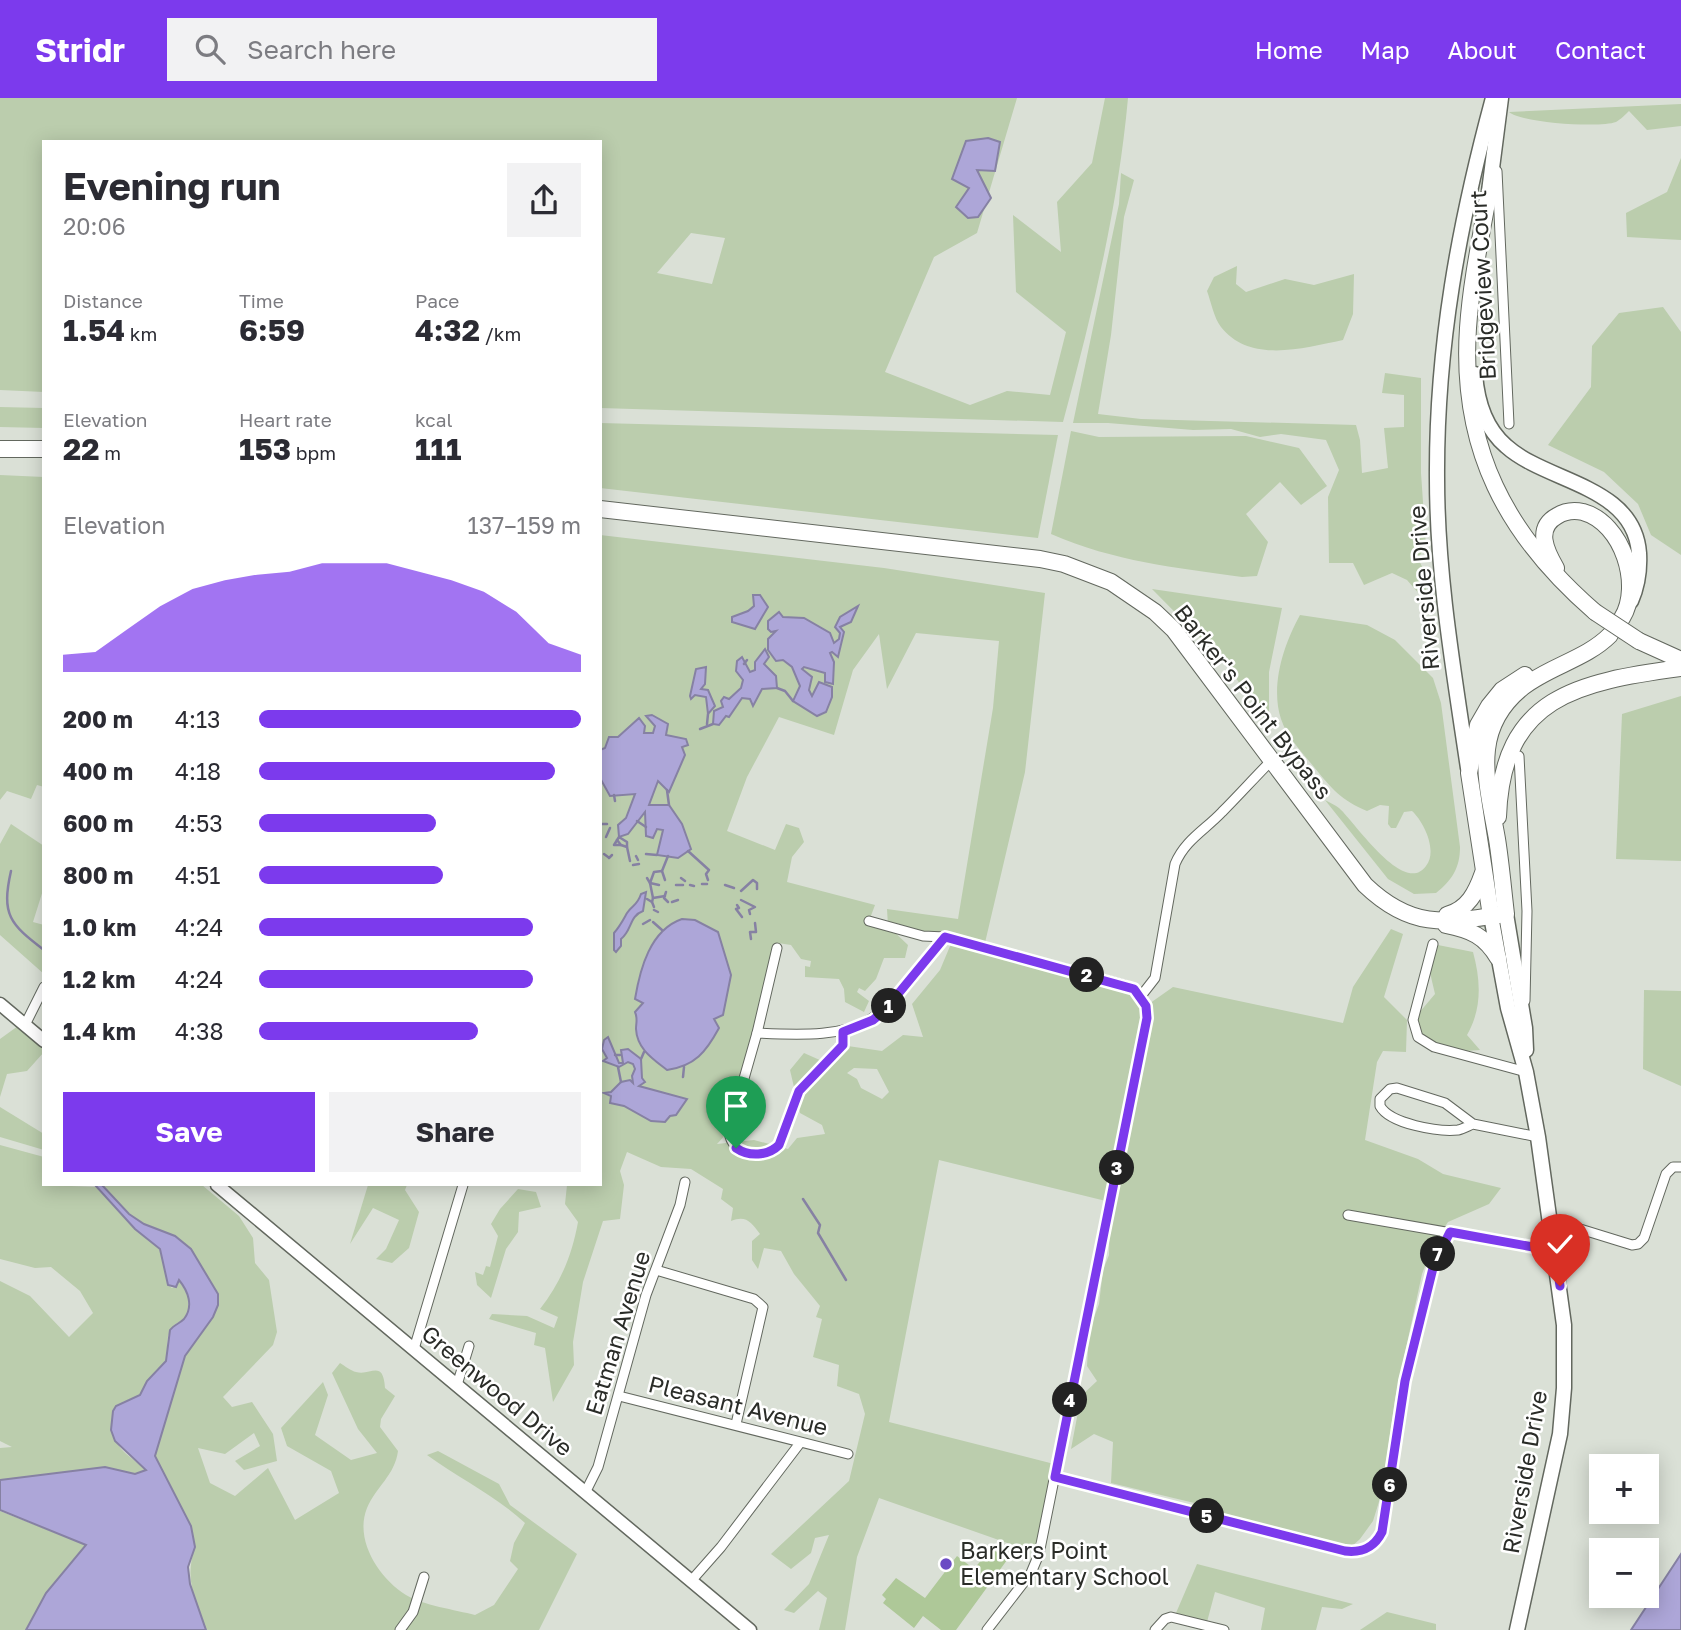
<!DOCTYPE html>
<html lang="en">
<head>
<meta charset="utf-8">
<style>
  :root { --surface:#fff; --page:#f2f2f3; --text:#2b2b33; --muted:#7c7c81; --accent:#7c3aed }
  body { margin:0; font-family:"Golos Text",sans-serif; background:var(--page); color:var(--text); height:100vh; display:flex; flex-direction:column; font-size:26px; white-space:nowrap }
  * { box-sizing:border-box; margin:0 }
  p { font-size:23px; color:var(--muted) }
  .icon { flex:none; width:38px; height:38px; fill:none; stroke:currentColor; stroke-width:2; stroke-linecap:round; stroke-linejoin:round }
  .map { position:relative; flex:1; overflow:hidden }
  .sheet { position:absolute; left:42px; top:42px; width:560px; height:1046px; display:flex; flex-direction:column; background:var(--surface); border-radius:0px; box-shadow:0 4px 18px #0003 }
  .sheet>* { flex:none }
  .tools { position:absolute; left:1589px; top:1356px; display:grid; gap:14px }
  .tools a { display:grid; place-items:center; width:70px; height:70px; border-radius:0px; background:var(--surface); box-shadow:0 4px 18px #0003; font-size:35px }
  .pin { position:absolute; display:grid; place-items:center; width:60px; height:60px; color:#fff; margin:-72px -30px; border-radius:50% 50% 50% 0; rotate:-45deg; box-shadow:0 0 7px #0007 }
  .pin .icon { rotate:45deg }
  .km { position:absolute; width:35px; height:35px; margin:-18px; border-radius:50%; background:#222; color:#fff; font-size:19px; line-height:35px; text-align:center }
  .round { display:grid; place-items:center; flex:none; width:74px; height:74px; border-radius:0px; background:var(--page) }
  .summary { display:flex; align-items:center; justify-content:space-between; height:119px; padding:0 21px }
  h1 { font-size:38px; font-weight:700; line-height:52px }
  .metrics { display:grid; grid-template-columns:repeat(3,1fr); gap:10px; height:119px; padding:7px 21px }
  .metrics div { display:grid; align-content:center }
  .metrics b { font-size:30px; font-weight:700 }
  .metrics small { font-size:19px; font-weight:400 }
  .metrics p { font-size:19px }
  .chart { height:196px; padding:14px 21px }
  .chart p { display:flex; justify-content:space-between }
  .chart svg { width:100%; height:126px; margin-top:7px; fill:var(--accent); opacity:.7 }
  .primary-button { display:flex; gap:14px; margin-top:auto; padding:14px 21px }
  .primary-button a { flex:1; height:80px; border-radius:0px; background:var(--accent); color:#fff; font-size:28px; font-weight:700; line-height:80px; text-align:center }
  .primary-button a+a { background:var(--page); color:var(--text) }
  ul { padding:0 21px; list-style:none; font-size:23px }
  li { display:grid; grid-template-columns:112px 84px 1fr; align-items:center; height:52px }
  li i { height:18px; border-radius:9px; background:var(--accent) }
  header { display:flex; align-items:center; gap:42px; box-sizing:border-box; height:98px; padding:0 35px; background:var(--accent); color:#fff }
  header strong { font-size:33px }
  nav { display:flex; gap:38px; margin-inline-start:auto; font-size:24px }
  .search { width:490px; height:63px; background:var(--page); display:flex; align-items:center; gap:18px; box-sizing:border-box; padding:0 24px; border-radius:0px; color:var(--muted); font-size:26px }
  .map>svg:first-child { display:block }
  .green { fill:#bbcdad; fill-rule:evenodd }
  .water { fill:#ada6d8; stroke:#8681a3; stroke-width:2 }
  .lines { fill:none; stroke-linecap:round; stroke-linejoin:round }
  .stream { stroke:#8681a3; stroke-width:2.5 }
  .building { fill:#aec898 }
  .street-casing { stroke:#63685f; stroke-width:11 }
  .secondary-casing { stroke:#63685f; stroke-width:15 }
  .primary-casing { stroke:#63685f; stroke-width:17 }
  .highway-casing { stroke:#63685f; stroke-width:18 }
  .street { stroke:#fff; stroke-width:9 }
  .secondary { stroke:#fff; stroke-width:12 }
  .primary { stroke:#fff; stroke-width:14 }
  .highway { stroke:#fff; stroke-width:16 }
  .highway-bridge-casing { stroke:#63685f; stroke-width:18; stroke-linecap:butt }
  .highway-bridge { stroke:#fff; stroke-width:16 }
  .route-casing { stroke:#fff; stroke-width:14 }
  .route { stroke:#7c3aed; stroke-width:9 }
  .poi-dot { fill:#6b4bc4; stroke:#fff; stroke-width:2.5 }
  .labels { text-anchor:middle; stroke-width:5; stroke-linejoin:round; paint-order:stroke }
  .street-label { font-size:23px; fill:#2a2c28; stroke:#fff }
  .poi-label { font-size:23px; fill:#2a2c28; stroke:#fff; text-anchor:start }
</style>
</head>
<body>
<header>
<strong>Stridr</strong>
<div class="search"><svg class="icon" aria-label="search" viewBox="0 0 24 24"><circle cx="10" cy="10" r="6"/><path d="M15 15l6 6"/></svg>Search here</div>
<nav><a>Home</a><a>Map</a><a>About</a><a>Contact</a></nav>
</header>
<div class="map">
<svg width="1681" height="1532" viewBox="0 0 1681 1532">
  <rect width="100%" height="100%" fill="#dae0d6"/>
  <g class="green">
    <path d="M0,0H1017L977,135L934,159L885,274L970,307L1007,293L1050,297L1066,234L1016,194L1013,117L1061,154L1057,104L1092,65L1105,0H1128C1118,110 1092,217 1063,324L600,310V44H44V294L0,292ZM691,135L725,140L712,186L657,175Z"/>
    <path d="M1681,6V28L1647,32L1629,13C1626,16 1620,22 1616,24C1600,30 1522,25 1509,14Z"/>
    <path d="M1681,60V142L1627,139L1626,115L1667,94Z"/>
    <path d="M1121,75L1134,82L1124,119L1111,237L1098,316L1141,321L1356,327L1360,342L1362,375L1388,370L1384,330L1404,329V297L1382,295L1385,275L1421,280V375L1426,448L1418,460L1424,473L1427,505L1407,482L1392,475L1364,487L1353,465H1329L1328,399L1339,372L1326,342L1281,336L1260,339L1231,331L1193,332L1108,325H1073L1119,106Z"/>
    <path d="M1237,168L1236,186L1246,194L1285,181L1314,187L1354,176L1353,216L1343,242C1304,250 1250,266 1221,229C1214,220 1211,204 1207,193L1214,179Z"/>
    <path d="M1663,209L1681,234V457L1651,437L1638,406L1604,374L1548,347L1591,289L1592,248L1619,215Z"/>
    <path d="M0,309L44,310V330L0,329Z"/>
    <path d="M600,325L1058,337L1038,440L600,390Z"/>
    <path d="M1071,333L1099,339L1246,338L1299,350L1327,388L1301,407L1280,384L1246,416L1268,444L1257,478L1242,479C1173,469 1116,464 1051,436Z"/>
    <path d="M0,377L44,379V689L37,687L31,701L7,693L0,702Z"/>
    <path d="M600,437L884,470L1045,495L1025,674L984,849L1124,887L1146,908L1173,889L1343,925L1353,889L1391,831L1403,836L1384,899L1407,922L1406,954L1383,953L1377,964L1365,1042L1418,1061L1443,1076L1501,1090L1489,1106L1448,1124L1434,1145L1422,1176L1395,1301L1382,1394L1373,1423L1360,1441L1350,1450L1216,1415L1211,1409L1111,1385L1113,1344L1094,1336L1071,1351L1081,1298L1097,1283L1087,1268L1089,1233L1099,1206L1103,1172L1109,1157L1110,1104L939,1062L889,1324L1058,1367L1039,1456L879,1400L857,1459L845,1532H819L827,1500L818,1493L794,1515L784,1512L809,1486L829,1437L815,1440L811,1455L791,1471L771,1456L849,1383L865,1316L859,1296L837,1288L839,1267L813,1259L822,1221L816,1219L820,1208L794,1176L781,1153L764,1150L758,1171L752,1162V1143L760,1136C751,1124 746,1117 731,1123L733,1110L721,1101L723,1091L691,1071L661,1069L627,1054L620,1073L624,1087L620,1121L603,1123L583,1184L573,1244L574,1267L553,1304L545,1250L534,1247L536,1235L489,1221L492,1216L527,1218L554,1230L558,1219L540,1211C561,1184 572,1157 578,1124L565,1106L567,1087H600ZM916,535L999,543L993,610L958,821L887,811L888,828L869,823L875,807L787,784L792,759L804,744L799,730L786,726L775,752L727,733L747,679L779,619L834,637L853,572L879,536L887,591ZM890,830L953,841L940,872L912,906L923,939L903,937L882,953L834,946L822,963L804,955L790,972L800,1015L822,1027L825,1036L797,1040L788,1051L754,1042L717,1046L729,1033L778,845L791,847L801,861L811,863L810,869L805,868V879L839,881L844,891L845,904L864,914L869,903L857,894L859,890L865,893L876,881L884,860H905L908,847ZM854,970L877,971L889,994L882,1001L861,990L857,981L847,975Z"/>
    <path d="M1152,491L1282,510L1269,574V627L1226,566Z"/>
    <path d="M1300,517L1367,527L1395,542L1433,580L1441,605L1460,749C1460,770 1452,782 1436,795L1414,796L1388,781L1325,702C1329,704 1335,707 1339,710C1354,723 1404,799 1426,768C1438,753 1424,724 1412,713L1404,714L1396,730H1391L1388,726L1389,708L1380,707L1367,713C1342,703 1331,690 1314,669C1302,654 1287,639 1281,621C1270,587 1284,546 1300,517Z"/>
    <path d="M1681,598V763L1616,761L1622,616Z"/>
    <path d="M11,726L44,748V789L33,824L44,827V876L0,837V746Z"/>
    <path d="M1433,846L1473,854C1481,883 1482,911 1467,937L1480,952L1453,954L1425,945L1413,922L1435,896L1428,866Z"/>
    <path d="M1644,892L1681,893V988L1643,971Z"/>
    <path d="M18,928L44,950V954L27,973L7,976L0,999V941Z"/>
    <path d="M0,1009L44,1036V1052L0,1039Z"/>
    <path d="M0,1047L44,1059V1087L98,1089L135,1131L160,1151L168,1187L172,1190L178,1187V1181L189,1199L188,1211L185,1220L174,1227L168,1238L166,1263L147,1283L140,1297L123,1304L113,1313C109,1347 122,1353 147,1372L135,1376L105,1369L0,1382V1350L12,1349L0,1343V1183L30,1198L69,1239L93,1215L80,1193L51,1169L35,1170L0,1161Z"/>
    <path d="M102,1087H202L239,1118L253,1140L255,1165L269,1182L277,1234L273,1247L223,1299L232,1309L252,1304L273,1336L277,1363L244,1372L235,1363L260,1348L254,1335L225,1356L198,1350L210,1385L235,1398L268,1370L295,1422L339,1395L331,1373L287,1348L281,1330L323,1284L328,1297L315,1337L351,1362L377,1355L358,1331L332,1275L340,1265C345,1268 351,1273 356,1274C371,1278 383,1261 385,1290L395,1298L381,1321L380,1329L398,1353C395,1377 376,1389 367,1410C354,1442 379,1480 406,1497C422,1507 456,1512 475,1517L494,1507L518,1471L510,1463L514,1445L525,1425C496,1398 460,1381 427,1357L438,1353L499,1386L510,1407L577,1456L539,1532H206C195,1500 184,1482 195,1449L155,1358L185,1258L205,1230L218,1196L191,1151L175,1138L144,1126L129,1116Z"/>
    <path d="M368,1087H407L405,1092L419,1114L409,1150L392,1165L376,1161L386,1151L399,1122L373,1110L350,1146Z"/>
    <path d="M518,1091L536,1094L541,1109L519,1114L518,1134L506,1151L491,1200L477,1187L475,1174L483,1177L486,1168L490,1169L498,1138L491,1126L500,1111Z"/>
    <path d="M0,1413L86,1447L46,1495L26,1532H0Z"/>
    <path d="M1197,1466L1353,1506L1342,1511L1322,1509L1316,1532H1261L1265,1510L1215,1494L1207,1524L1176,1515Z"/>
    <path d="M1387,1514L1436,1526V1532H1360Z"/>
  </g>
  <g class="water">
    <path d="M988,40L1000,44L995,73L977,72L991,100L978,119L968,120L956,109L969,90L952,81L966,43Z"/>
    <path d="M753,497H760L768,509L755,531L732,524V519L748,513L754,508Z"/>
    <path d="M858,508L851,524L840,529L844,534L838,559L832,554L830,555L834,564L833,586L825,584V575L804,569L802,571L812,579L809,592L812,598L819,584L832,589V599L826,614L817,618L793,603L800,588L792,569L783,562L776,563L768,552V541L776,533L771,534L768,531V523L779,514L783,519L804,520L830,535L834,545L839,541L840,535L835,529L840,519Z"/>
    <path d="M765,551L769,559L764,566L776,578L777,590L762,591L753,608L750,601L742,600L729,619L726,618L719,627L713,626L714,613L723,609L721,603L724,599L729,601L741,590L743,582L736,573L737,563L742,559L750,574L755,572V564Z"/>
    <path d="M706,569L705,586L701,591L708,592L715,608L708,616L706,599L695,597L691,601L690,598L696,571Z"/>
    <path d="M652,617L668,626L666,637L686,641L688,647L682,649L685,657L669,694L658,683L649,707H669L682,726L691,751L678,760L657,757L663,732L657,731L653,740L646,738L645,714L628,736L619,739L618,727L626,720L635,696L610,698L600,680V652L605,650L609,639H618L639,620L645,628L644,635H653L655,628L646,618Z"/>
    <path d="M646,794L643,813C629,818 632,833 621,841V848L616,854L614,852V835C620,828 623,822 627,815C633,806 637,808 641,796Z"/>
    <path d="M682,821L695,822L718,834L731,877L723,917L714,921L719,930C706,954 695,968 667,972C653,961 637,951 636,931C636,924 638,921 635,914L643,905L635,901C640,871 650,832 682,821Z"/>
    <path d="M608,939L619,965H623L621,952L628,951L641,961L642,980L645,984L639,988L687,1001L676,1017L670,1018L665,1024L651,1023L624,1008L610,1005L611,998L604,995L611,994L621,984L630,982L633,985L632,978L635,971L633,966L628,964L619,969L603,963L607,960L602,951L604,942Z"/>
    <path d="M95,1087H102L129,1116L144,1126L175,1138L191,1151L218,1196V1207L213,1219L185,1258L155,1358L191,1428L195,1449L188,1469L190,1486L206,1532H26L46,1495L86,1447L0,1412V1382L105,1369L135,1376L146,1372L115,1343L111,1332L113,1313L116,1308L140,1297L147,1283L166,1263L170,1232C174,1227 180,1225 184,1221C194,1208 188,1193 179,1182L176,1189L168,1187L160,1151L135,1131Z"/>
    <path d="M1681,1456V1532H1631Z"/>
  </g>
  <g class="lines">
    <g class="stream">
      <path d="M744,566L747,562"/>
      <path d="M777,590L785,593L793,603"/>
      <path d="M707,626L708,616"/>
      <path d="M700,631L713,626"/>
      <path d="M667,692L669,707"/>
      <path d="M614,697L615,703"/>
      <path d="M637,723L646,729"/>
      <path d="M600,726H607"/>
      <path d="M606,739L610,730"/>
      <path d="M617,742L621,747L627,749L630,763"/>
      <path d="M621,747H614L619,739L627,744V749"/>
      <path d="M688,753L709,772L706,776L708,782"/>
      <path d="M604,756L608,759"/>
      <path d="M646,756L657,757"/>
      <path d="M636,758L638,762"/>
      <path d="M609,760L612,757"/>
      <path d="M633,767L639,766"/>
      <path d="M11,773C1,817 10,826 44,852"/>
      <path d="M647,780L650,785L659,787"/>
      <path d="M681,780L685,783"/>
      <path d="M665,782L662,773L668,758"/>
      <path d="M702,786H707"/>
      <path d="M676,787H683"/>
      <path d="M690,787L694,788"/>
      <path d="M725,787L734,790"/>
      <path d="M741,793L753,782L757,785V791"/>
      <path d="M666,794L664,800L668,804"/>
      <path d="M653,800L650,785L654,774L662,773"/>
      <path d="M647,801L652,804L654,809"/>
      <path d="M741,802L755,809L749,812L750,816"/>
      <path d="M652,804L653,800L665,798"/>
      <path d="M672,804L678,802"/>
      <path d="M737,807L739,810L736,811L742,819"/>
      <path d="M654,812L658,814"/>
      <path d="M653,824L662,832"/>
      <path d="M643,826L650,822"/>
      <path d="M751,841L750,834H756L755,825"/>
      <path d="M615,957H620"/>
      <path d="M641,961L644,954"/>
      <path d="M618,969L621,984"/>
      <path d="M683,979L684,969"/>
      <path d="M803,1101L820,1127L818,1135L846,1182"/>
    </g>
  </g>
  <path class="building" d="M991,1450L1007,1462L956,1532H941L923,1518L914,1530L883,1505L886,1501L882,1497L896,1480L925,1500L957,1458L974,1471Z"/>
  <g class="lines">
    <g class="street-casing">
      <g id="street">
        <path d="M1497,73L1509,326"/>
        <path d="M1519,658L1527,813L1525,903"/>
        <path d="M869,823L923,838L945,839L1124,887C1140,893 1146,903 1147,920L1039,1456L1031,1475L987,1532"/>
        <path d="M1433,846L1413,922L1418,939L1434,949L1526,974"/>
        <path d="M777,850L757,935L729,1033C731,1058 763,1062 780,1047L799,993L843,947V934"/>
        <path d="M1141,898L1155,880L1175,766C1185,742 1205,732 1222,714C1239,697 1255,679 1272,662"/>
        <path d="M25,927L44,889"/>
        <path d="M757,935C874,941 876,927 945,839"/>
        <path d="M1473,1026C1468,1028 1463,1031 1458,1032C1438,1034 1390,1026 1380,1008V1001L1390,991L1397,990L1445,1005L1473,1026L1538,1039"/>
        <path d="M1348,1117L1555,1153"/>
        <path d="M1551,1122L1632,1147L1638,1146L1644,1140L1666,1076L1673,1069H1681"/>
        <path d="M656,1172L754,1201L763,1209L736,1326"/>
        <path d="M414,1251L463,1087"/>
        <path d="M457,1287L469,1248"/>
        <path d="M619,1298L848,1356"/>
        <path d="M1055,1379L1345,1453C1362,1455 1374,1450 1382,1434L1405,1283L1434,1166L1450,1134"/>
        <path d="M585,1395L598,1369L646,1197L680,1107L685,1084"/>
        <path d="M691,1483L721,1449L800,1345"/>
        <path d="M400,1532L413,1514L424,1479"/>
        <path d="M1155,1532L1165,1521L1171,1519L1224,1532"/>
      </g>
    </g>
    <g class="secondary-casing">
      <g id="secondary">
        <path d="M0,906L44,943"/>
        <path d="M217,1087L750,1532"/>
      </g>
    </g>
    <g class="primary-casing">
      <g id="primary">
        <path d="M1487,109L1501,0"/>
        <path d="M1475,276C1477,303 1485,330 1506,348C1547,385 1634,387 1639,455C1640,472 1638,487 1631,503"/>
        <path d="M1468,670C1454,575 1437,478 1437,381C1436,249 1459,126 1493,0"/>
        <path d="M1506,816L1525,930L1526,952"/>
        <path d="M1491,818L1508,910L1526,974L1538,1039L1564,1227V1290L1560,1336L1517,1532"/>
      </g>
    </g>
    <g class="highway-casing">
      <g id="highway">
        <path d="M1488,99C1480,143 1471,186 1468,230C1460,350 1506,437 1595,514"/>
        <path d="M0,351H44"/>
        <path d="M600,411L1040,461L1064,466L1111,484L1155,514L1174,532L1365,787C1412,832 1446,825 1506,816C1503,791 1501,766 1497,741C1487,684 1470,631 1523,589C1550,568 1586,561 1610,537"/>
        <path d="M1556,470C1546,453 1535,430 1557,418C1565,413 1574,412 1583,414C1623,425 1642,488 1622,520"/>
        <path d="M1639,543L1681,562"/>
        <path d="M1498,719C1502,598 1578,584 1681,570"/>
        <path d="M1447,817C1468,811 1476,795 1483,775"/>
        <path d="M1491,818L1469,675L1478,627L1489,608L1502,592L1525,577"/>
        <path d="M1446,827C1471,832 1485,838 1498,860"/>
      </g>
    </g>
    <use href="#street" class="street"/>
    <use href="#secondary" class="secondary"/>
    <use href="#primary" class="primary"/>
    <use href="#highway" class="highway"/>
    <g class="highway-bridge-casing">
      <path id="highway-bridge" d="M1595,514L1639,543"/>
    </g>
    <use href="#highway-bridge" class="highway-bridge"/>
  </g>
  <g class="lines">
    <g class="route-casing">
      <path id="route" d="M736,1050C749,1059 768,1058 779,1047L799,993L843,947V934L873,922L884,913L945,839L1134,891L1146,908L1147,920L1055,1379L1345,1453C1362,1455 1374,1450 1382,1434L1405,1283L1434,1166L1450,1134L1555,1153L1560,1188"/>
    </g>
    <use href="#route" class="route"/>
  </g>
  <circle class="poi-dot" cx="946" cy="1466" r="7"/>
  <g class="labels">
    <g class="street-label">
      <text transform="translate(1483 187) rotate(-93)" y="8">Bridgeview Court</text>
      <text transform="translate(1424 490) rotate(-95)" y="8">Riverside Drive</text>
      <text transform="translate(1253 604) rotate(52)" y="8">Barker's Point Bypass</text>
      <text transform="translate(618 1235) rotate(-73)" y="8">Eatman Avenue</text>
      <text transform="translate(497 1293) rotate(40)" y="8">Greenwood Drive</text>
      <text transform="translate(738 1308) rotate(14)" y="8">Pleasant Avenue</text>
      <text transform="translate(1525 1374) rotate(-80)" y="8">Riverside Drive</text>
    </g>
    <g class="poi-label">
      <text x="960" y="1461">Barkers Point<tspan x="960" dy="26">Elementary School</tspan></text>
    </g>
  </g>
</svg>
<div class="tools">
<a>+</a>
<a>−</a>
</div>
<div class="pin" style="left:736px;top:1050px;background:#1e9e55"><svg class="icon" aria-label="arrive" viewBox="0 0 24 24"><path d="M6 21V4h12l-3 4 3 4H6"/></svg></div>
<div class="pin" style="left:1560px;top:1188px;background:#d93025"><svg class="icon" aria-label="check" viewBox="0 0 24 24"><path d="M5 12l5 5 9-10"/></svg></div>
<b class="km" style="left:889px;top:908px">1</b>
<b class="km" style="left:1087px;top:877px">2</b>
<b class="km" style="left:1117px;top:1070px">3</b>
<b class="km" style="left:1070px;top:1302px">4</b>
<b class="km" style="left:1207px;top:1418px">5</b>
<b class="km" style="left:1390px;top:1387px">6</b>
<b class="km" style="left:1438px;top:1156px">7</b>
<section class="sheet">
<div class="summary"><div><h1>Evening run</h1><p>20:06</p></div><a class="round"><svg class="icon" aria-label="share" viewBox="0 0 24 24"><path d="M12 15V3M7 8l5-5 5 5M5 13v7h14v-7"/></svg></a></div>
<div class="metrics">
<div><p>Distance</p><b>1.54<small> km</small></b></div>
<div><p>Time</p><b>6:59</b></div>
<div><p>Pace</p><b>4:32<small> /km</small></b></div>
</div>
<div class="metrics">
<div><p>Elevation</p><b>22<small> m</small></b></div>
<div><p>Heart rate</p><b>153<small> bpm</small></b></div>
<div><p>kcal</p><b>111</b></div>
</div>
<div class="chart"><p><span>Elevation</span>137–159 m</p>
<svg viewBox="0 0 160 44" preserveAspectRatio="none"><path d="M0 44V38L10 37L20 29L30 21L40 15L50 12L60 10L70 9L80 6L90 6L100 6L110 9L120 12L130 16L140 23L150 34L160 38V44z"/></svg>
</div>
<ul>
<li><b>200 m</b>4:13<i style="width:100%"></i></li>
<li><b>400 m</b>4:18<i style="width:92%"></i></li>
<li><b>600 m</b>4:53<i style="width:55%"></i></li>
<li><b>800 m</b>4:51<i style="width:57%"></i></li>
<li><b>1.0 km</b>4:24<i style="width:85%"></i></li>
<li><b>1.2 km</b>4:24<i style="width:85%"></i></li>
<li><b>1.4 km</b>4:38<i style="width:68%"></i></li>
</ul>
<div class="primary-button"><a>Save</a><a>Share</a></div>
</section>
</div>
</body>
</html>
